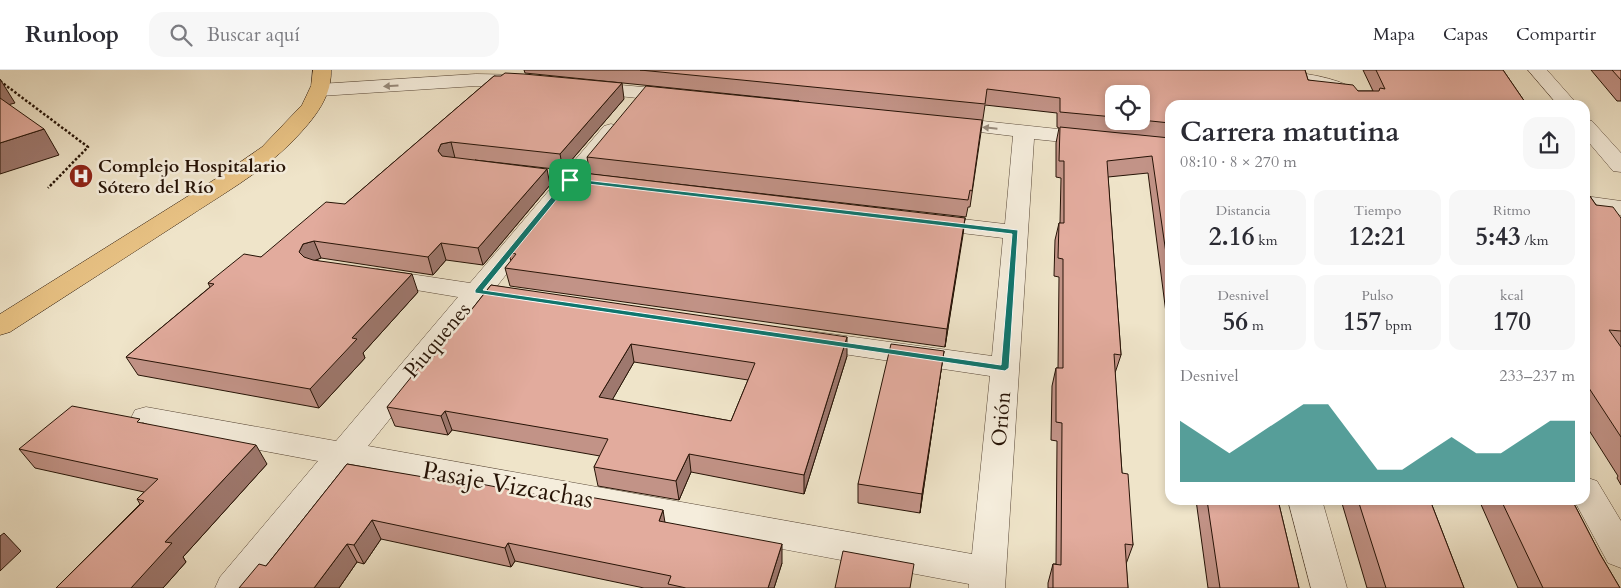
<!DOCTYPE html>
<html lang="es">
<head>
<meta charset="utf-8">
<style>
  :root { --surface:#fff; --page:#f7f7f7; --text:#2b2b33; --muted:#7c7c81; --line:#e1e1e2; --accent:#0f766e }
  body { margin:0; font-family:Cardo,serif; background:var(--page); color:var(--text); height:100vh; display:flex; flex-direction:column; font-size:19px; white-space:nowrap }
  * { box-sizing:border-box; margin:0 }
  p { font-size:16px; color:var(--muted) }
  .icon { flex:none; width:28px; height:28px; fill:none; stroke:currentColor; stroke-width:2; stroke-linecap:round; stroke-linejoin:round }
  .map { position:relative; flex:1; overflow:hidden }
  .drawer { position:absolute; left:1165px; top:30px; width:425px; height:405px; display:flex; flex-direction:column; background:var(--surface); border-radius:15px; box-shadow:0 2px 8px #0003 }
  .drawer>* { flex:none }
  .buttons { position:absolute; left:1105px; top:15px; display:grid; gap:10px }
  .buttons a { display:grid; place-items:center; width:45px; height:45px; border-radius:10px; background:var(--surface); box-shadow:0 2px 8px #0003; font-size:25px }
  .pin { position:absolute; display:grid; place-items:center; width:42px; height:42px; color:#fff; margin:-21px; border-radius:10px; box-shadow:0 2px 8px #0006 }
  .round { display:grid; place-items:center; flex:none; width:52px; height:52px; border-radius:15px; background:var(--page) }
  .overview { display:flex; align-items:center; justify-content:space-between; height:85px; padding:0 15px }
  h1 { font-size:28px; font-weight:600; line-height:38px }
  .figures { display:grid; grid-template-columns:repeat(3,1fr); gap:8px; height:85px; padding:5px 15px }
  .figures div { display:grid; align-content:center; border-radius:12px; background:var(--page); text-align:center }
  .figures b { font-size:25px; font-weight:600 }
  .figures small { font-size:14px; font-weight:400 }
  .figures p { font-size:14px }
  .chart { height:140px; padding:10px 15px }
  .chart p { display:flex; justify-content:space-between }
  .chart svg { width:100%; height:90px; margin-top:5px; fill:var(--accent); opacity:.7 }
  header { display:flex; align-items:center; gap:30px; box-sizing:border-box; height:70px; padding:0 25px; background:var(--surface); border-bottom:1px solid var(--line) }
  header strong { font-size:24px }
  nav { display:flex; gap:28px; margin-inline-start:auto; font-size:18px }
  .search { width:350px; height:45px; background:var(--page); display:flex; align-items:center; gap:12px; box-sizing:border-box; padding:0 18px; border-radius:15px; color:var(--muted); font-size:19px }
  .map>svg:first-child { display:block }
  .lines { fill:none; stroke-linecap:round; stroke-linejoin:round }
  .minor-casing { stroke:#584737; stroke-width:1 }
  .major-casing { stroke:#261306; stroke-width:1 }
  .path { stroke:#261306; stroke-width:2.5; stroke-dasharray:2.5 2; stroke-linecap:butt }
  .minor { fill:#f5eddc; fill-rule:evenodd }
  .major { fill:#e8c284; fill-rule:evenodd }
  .wall { fill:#c29387; stroke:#261306; fill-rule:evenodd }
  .shaded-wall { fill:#9e786e; stroke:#261306 }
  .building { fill:#e2ab9d; stroke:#261306; fill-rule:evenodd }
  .oneway { fill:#988b7c }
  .route { fill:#0f766e; stroke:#fff; fill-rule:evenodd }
  .labels { text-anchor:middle; stroke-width:5; stroke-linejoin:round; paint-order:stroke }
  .far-poi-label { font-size:18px; font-weight:bold; fill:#261306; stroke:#f5eddc; text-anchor:start }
  .street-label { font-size:21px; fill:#261306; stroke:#f5eddc }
  .near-street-label { font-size:25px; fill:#261306; stroke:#f5eddc }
</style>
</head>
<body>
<header>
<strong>Runloop</strong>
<div class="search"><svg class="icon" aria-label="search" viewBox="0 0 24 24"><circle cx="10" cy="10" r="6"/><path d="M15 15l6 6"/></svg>Buscar aquí</div>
<nav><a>Mapa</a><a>Capas</a><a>Compartir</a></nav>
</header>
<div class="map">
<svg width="1621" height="518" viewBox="0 0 1621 518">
  <rect width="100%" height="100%" fill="#efe4c9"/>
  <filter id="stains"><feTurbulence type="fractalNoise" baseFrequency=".004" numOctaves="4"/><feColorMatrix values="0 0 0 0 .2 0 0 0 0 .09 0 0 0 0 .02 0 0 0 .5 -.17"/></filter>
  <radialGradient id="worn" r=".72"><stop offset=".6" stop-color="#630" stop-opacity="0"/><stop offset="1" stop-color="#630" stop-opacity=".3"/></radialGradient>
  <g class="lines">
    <g class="minor-casing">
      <g id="minor">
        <path d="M1231,0C1274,0 1349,0 1372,35H1352L1345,25L1325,13L1240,5L1234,4Z"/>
        <path d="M1528,0H1547L1578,35H1558Z"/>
        <path d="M476,4L527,5L534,7L536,11L534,15L527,17L476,16L320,26L313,24L311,20L313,16L320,14Z"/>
        <path d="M587,12L676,20L683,22L686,26L683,30L676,32L580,22L578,18L580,14Z"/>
        <path d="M945,47L1170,71V83L1034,69L1005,518H969V514L351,398L255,518H215L220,507L318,391L146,359L135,356L131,348L135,340L146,337L336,371L458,227L368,212L364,207L368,202L377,199L470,213L604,56L611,54L618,56L621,60L618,64L497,216L531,222L535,228L531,234L522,236L485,231L368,376L972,484L990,306L810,279L800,276L796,270L800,264L810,261L992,286L1003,168L928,159L920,157L916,152L920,147L928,145L1005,154L1013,66L938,57L935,53L938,49Z"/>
        <path d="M1585,49L1592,51L1621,83V102L1613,101L1585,68Z"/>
        <path d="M1585,126L1621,131V145L1585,140Z"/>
        <path d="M1585,407L1597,411L1621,451V498L1608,493L1574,430H1585Z"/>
        <path d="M1288,430H1322L1347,518H1311Z"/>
      </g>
    </g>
    <g class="major-casing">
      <path id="major" d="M313,0H331C332,30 310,53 290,74C259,104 221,125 185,149C127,187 68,224 10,262L0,265V244L217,108L262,77L302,35L311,16Z"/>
    </g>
    <path class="path" d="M0,11L88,77L48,118"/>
    <use href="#minor" class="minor"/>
    <use href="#major" class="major"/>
  </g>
  <g class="wall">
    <path d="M524,0H1305L1308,10L1358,21H1373L1363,0H1503L1527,35H1170V274L1148,103L1108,107L1121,285L1115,303L1122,403L1133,475L1126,494L1128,518H1048V513L1053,494H1056L1057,371L1051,370L1052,316L1056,298H1058L1059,207L1054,206L1055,170L1059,153H1060L1061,108L1056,107V73L1059,58L1057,57V43L985,35L970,137H968L966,147L590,104L587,87L799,31L525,3ZM1114,24H1141V51H1114Z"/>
    <path d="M1591,0H1621V31H1617Z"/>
    <path d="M494,6L624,29L563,100L475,90L550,115L483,195L446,190L433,205L321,188L315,190L418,222L363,283L365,288L319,338L138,305L126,287L210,217L208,213L261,187L345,134Z"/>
    <path d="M1585,119L1596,135L1621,148V415L1617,408L1618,406L1585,354Z"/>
    <path d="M965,148L945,277L510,216L505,198L511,191L508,182Z"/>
    <path d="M491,215L847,286L804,424L691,402L679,430L598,416L594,397L600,386L452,360L448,365L395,356L387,337L435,286ZM634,292L748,310L731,351L612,330Z"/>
    <path d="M941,300L920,443L858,433V414Z"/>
    <path d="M143,353L267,394L183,487L186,492L163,518H56L140,434L137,429L144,422L35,398L19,379Z"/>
    <path d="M347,394L664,452L782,493L774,518H644L515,491L511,497L381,469L364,494L357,492L339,518H239L266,496Z"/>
    <path d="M1196,430H1278L1299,518H1208Z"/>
    <path d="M1341,430H1430L1464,518H1367Z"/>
    <path d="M1479,430H1572L1600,484L1620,518H1518Z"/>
  </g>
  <g class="shaded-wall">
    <path d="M0,9L15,33L0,37Z"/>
    <path d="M622,13L624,29L563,100L560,84Z"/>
    <path d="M44,59L59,85L0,104V73Z"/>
    <path d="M451,72L455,88L445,90L438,81L441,74Z"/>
    <path d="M547,99L550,115L483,195L478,178Z"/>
    <path d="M965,148L963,165L945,277L947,259Z"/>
    <path d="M314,171L321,188L311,192L307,199L299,182L303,174Z"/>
    <path d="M441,173L446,190L433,205L428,187Z"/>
    <path d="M412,204L418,222L363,283L365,288L319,338L310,319L352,268Z"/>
    <path d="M847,267V286L804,424V405Z"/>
    <path d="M631,274L634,292L603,346L599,327Z"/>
    <path d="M944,281L941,300L920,443L922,424Z"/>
    <path d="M445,341L452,360L448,365L441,346Z"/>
    <path d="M256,375L267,394L183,487L186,492L163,518H131L165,472Z"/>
    <path d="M689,384L691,402L679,430L676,411Z"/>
    <path d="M663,440L666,459L659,451Z"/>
    <path d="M372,450L381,469L364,494L354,475Z"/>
    <path d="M4,463L21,481L0,501V466Z"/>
    <path d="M508,473L515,491L511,497L505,478Z"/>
    <path d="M347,474L357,492L339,518H314Z"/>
    <path d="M782,474V493L774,518H768Z"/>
  </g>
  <g class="building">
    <path d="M640,0H1305L1308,10L1353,15L1358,21H1379L1380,18L1385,19L1376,0H1503L1527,35H1170V53L1141,50V24H1114V47L1060,42V28L987,19L985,34Z"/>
    <path d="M1612,0H1621V10Z"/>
    <path d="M505,3L524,4L622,13L560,84L451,72L441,74L438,81L442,86L547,99L478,178L441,173L428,187L314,171L303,174L299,182L304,187L313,190L412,204L352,268L357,269L310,319L126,287L214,214L208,213L244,184L261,187L326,132L345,134L494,6H501Z"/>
    <path d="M646,16L982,50L972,121L970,120L968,130L587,87Z"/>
    <path d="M0,28L44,59L0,73Z"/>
    <path d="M1060,57L1170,68V211L1152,86L1107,91L1121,285L1114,284L1122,403L1128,404L1133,475L1125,474L1128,518H1053V494L1061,495L1062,353L1056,352V298H1063V189L1058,188L1059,153H1064V91H1059Z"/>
    <path d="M575,102L965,148L947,259L505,198L516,184L508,182Z"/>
    <path d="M1585,119L1596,135L1613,137L1621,148V261L1609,260L1621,277V367L1585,312Z"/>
    <path d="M491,215L847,267L804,405L689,384L676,411L594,397L608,369L445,341L441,346L387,337L429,285L435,286ZM631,274L755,293L731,351L599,327Z"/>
    <path d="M891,274L944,281L922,424L858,414Z"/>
    <path d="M72,336L140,349L137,352L256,375L165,472L172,473L131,518H56L144,431L137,429L158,409L19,379Z"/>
    <path d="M347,394L453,412L455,409L574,432L578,425L663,440L659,451L782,474L768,518H686L668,514L671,506L508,473L505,478L372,450L354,475L347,474L314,518H239L259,494L266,496Z"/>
    <path d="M1207,430H1278L1299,518H1220Z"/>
    <path d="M1358,430H1430L1464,518H1386Z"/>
    <path d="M1501,430H1572L1600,484L1620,518H1543Z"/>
    <path d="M843,481L914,494L910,518H835Z"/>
  </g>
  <defs><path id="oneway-solid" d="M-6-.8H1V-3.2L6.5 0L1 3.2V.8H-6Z" transform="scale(1.25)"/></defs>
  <g class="oneway">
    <use href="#oneway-solid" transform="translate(391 16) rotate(176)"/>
    <use href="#oneway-solid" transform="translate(990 58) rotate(-174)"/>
  </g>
  <path class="route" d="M567,108L1018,160L1009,298L1005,301L475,223V220ZM571,112L1012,164L1001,295L483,220Z"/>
  <defs>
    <g id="hospital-disc" transform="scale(1.25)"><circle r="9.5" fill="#8f2418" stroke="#f5eddc"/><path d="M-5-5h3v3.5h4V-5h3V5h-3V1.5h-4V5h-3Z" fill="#fff"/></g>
  </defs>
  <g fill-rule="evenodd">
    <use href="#hospital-disc" x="81" y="106"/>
  </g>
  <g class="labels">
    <g class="far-poi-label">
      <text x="98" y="102">Complejo Hospitalario<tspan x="98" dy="21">Sótero del Río</tspan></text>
    </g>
    <g class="street-label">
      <text transform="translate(437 270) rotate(-50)" y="7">Piuquenes</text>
      <text transform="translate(1001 349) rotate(-85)" y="7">Orión</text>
    </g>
    <g class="near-street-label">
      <text transform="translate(508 414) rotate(10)" y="9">Pasaje Vizcachas</text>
    </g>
  </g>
  <rect width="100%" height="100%" filter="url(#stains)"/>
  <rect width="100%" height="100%" fill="url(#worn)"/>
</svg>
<div class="buttons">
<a><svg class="icon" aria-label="locate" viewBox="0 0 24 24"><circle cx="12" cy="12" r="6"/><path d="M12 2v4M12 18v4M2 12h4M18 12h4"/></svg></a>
</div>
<div class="pin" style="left:570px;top:110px;background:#1e9e55"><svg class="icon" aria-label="arrive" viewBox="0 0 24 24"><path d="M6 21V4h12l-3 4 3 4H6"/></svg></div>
<section class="drawer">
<div class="overview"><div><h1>Carrera matutina</h1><p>08:10 · 8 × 270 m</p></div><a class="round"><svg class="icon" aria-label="share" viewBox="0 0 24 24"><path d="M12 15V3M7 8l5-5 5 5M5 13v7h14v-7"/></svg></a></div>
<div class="figures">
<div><p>Distancia</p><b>2.16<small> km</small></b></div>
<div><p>Tiempo</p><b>12:21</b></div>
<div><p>Ritmo</p><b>5:43<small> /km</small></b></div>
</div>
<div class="figures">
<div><p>Desnivel</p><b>56<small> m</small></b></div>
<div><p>Pulso</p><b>157<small> bpm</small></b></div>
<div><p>kcal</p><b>170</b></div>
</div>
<div class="chart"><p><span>Desnivel</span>233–237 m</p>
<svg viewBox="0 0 160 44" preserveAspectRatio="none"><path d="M0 44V14L10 22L20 30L30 22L40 14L50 6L60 6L70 22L80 38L90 38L100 30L110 22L120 30L130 30L140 22L150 14L160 14V44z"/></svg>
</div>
</section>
</div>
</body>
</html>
